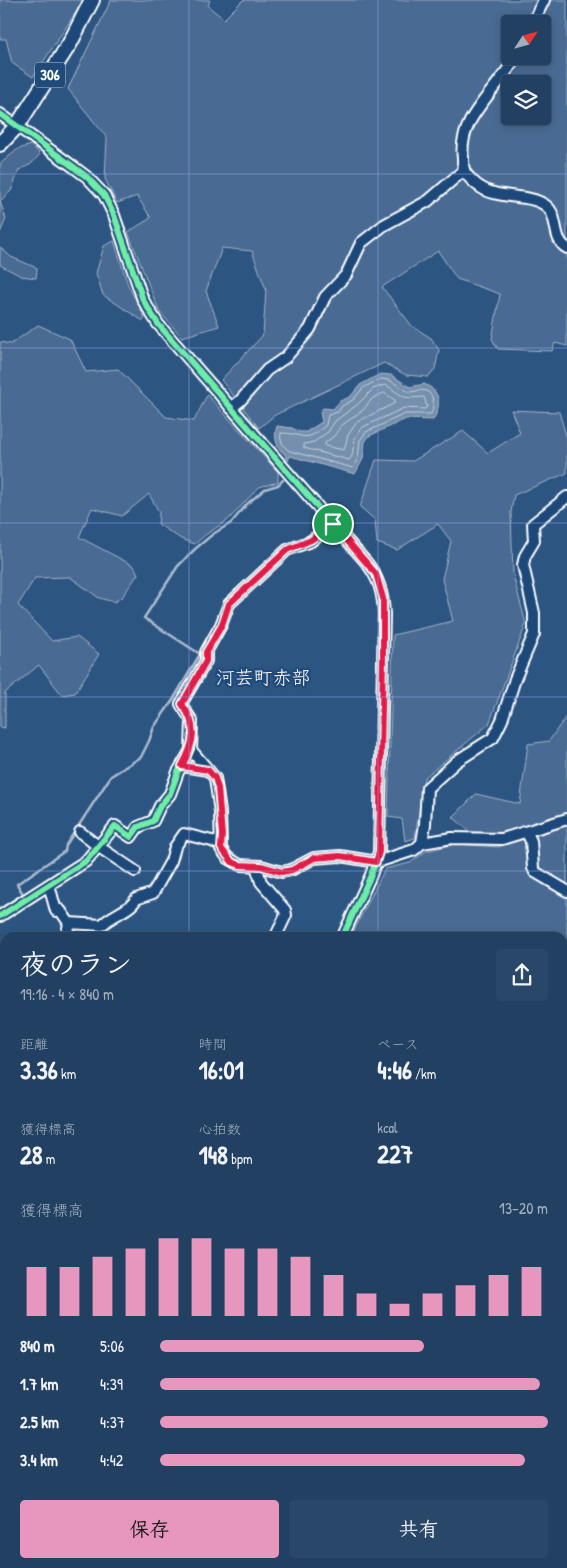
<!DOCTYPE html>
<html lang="ja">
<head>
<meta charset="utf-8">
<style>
  :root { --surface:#214062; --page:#294768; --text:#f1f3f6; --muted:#a2afbe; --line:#3e5977; --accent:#e797bd }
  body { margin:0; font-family:"Patrick Hand","Klee One",sans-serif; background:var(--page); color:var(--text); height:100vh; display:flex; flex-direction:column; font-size:19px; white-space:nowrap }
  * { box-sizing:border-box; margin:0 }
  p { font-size:16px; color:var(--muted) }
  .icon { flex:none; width:28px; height:28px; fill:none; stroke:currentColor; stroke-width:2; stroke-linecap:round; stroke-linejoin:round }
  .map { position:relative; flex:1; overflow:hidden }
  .sheet { position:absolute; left:0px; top:932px; width:568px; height:636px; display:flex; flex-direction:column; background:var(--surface); border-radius:15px 15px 0 0; box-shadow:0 2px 8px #0003,0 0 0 1px var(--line) }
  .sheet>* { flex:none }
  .needle { width:32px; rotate:54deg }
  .tools { position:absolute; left:501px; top:15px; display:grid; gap:10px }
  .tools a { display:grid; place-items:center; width:50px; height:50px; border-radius:5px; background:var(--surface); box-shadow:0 2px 8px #0003,0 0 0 1px var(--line); font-size:25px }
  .pin { position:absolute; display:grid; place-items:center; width:42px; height:42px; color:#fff; margin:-21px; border:2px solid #fff; border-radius:50%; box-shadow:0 1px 5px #0007 }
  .round { display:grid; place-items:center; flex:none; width:52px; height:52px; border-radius:5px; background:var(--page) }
  .head { display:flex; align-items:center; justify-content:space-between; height:85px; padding:0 20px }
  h1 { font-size:28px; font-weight:700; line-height:38px }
  .figures { display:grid; grid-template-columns:repeat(3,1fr); gap:8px; height:85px; padding:5px 20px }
  .figures div { display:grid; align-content:center }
  .figures b { font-size:25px; font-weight:700 }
  .figures small { font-size:14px; font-weight:400 }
  .figures p { font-size:14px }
  .chart { height:140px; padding:10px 20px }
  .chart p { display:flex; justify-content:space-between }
  .chart svg { width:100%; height:90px; margin-top:5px; stroke:var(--accent); stroke-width:6 }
  .button { display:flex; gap:10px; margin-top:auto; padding:10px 20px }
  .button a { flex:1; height:58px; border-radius:5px; background:var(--accent); color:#111; font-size:20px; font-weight:700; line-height:58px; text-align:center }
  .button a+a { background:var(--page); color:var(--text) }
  ul { padding:0 20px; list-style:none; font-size:16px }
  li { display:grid; grid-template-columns:80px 60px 1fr; align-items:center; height:38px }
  li i { height:12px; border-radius:6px; background:var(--accent) }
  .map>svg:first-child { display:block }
  .green { fill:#486b92; stroke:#a4b5c8; fill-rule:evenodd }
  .water { fill:#748fad; stroke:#acbcce }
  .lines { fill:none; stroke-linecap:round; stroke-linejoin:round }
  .shore { stroke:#c7d2de; stroke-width:1 }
  .stream { stroke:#acbcce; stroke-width:2.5 }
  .minor-casing { stroke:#fff; stroke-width:14 }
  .highway-casing { stroke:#fff; stroke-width:18 }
  .minor { stroke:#1f4a7a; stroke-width:10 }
  .highway { stroke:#1f4a7a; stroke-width:14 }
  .cycleway-casing { stroke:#1f4a7a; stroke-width:9 }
  .cycleway { stroke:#6deda7; stroke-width:6 }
  .route-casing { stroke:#fff; stroke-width:10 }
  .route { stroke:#e11d48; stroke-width:6 }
  .grid { fill:none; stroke:#8ea6ec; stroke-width:1; stroke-opacity:0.55 }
  .labels { text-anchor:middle; stroke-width:4.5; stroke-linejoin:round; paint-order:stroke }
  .shield { fill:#1f4a7a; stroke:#bcc9d7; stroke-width:1 }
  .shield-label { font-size:15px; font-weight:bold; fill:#fff }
  .quarter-label { font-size:19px; fill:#fff; stroke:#1f4a7a }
</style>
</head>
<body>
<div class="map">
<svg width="567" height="1568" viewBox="0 0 567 1568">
  <rect width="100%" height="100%" fill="#2c5582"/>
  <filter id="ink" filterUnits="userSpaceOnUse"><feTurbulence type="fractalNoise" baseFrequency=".02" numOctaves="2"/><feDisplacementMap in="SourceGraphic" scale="10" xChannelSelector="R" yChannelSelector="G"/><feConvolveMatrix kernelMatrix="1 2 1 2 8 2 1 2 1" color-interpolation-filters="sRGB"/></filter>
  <g filter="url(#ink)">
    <g class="green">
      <path d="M0,0H84L33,77L12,63L6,39H0Z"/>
      <path d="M111,0H210L208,6L224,19L243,0H567V346L555,343L552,351L498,349L492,339L500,294L457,279L438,251L382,287L412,326L431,338L439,350L435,369L428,377L406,375L384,363L275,415L259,428L221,380L263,335L266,290L252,251L222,248L206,291L219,326L182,337L159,311L128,232L151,218L137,196L117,203L105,179L107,138L68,89ZM510,24H542V56H510ZM510,84H542V116H510Z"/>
      <path d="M31,145L40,154L31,164L19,170L11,191L0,201L6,219L0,233V164L18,149Z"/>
      <path d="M114,241L128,285L145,318L143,321L103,295L96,273L104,246Z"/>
      <path d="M0,247L11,257L37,268L36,278L21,276L0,265Z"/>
      <path d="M38,325L70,339L86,372L118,369L166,417L194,421L207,395L278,472V482L259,487L228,520L205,535L195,544L181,539L158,524L159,512L149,494L122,516L92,508L79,537L134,566L138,574L122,597L114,602L99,598L70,577L35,578L18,605L52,641L77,637L99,654L75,693L62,695L39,665L5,693V728L0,727V342L11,344Z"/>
      <path d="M511,410L559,412L567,439V473L514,495L511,512L513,575L526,624L489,724L424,778L415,838L405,841L402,819L388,817L393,635L453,621L442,579L451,541L438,524L397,550L377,543L375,520L360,507L376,460L413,461L463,431L488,453L520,433Z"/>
      <path d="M567,715V814L507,834L470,832L453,817L476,794L520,804L528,744L549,741Z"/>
      <path d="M567,823V1324L563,1325L562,938H350L385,869L410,863L426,851L456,844L498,847Z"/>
      <path d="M0,1217L5,1218V1435L0,1439Z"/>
      <path d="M567,1343V1568H474L475,1564H562V1345Z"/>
      <path d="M167,1564L206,1565L222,1568H126Z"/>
      <path d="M378,1564H404L433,1568H377Z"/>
      <path d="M87,1565L125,1568H33Z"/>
    </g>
    <path class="water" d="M380,374L391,375L410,387L424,384C442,391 441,407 433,420L406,419L369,436L365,442L363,459L355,474L290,456L288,461L285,460L286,455C277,450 273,437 277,426L292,428L300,432H306L322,422L320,412L323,408L333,409L340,401L350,397L360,385Z"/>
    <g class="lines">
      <g class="shore">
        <path d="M381,379L389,380L409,392C414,392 421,389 426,391C435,394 434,408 431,414H405L366,432L360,440L358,458L353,468L290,451C284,448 279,440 281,433C304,433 304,445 326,425L328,415L338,412L342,406L353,400L363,388Z"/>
        <path d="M386,385C405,397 400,399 424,397L427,407L425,409L404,408L363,427L355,438L352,456L349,460L304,448V444L314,442L328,432L335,421L357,405L373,389Z"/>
        <path d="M384,393L395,400V403L357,422L348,435L344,450L325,446V443L335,435L341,426L363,410L372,399Z"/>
      </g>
      <path class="stream" d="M0,909L23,894L17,884L65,851L66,845L111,776L141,757L149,741L154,727L173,700L200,654L144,618L178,566L195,549L213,534L231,523L247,504L265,489L278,485L283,480"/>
      <g class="minor-casing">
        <g id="minor">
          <path d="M532,24L544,0"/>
          <path d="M516,56C499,90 457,117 463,158C463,162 463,167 464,170C466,175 475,184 480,187C499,200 528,193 545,205C560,215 551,239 567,248"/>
          <path d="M0,114L71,165L87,177L104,195L114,215L143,300L158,324L366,562C379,578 383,593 384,614L379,852L371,875L342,938"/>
          <path d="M231,408L240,401L267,370L286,357L310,329L325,297L346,275L361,243L384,225L428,201L464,170"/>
          <path d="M191,750L215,778L220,812L221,849L228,858L240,865L261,866L282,872L291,870L314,858L340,856L377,862L414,850L422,843L452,838L502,839L567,819"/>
          <path d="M182,766L208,770"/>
          <path d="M80,832L99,847L135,871"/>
          <path d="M527,833L531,841L533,868L535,872L567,891"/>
          <path d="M422,843L425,824L427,788L457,761L493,738L502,720L515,679L534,634V613L523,565L525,556L534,541L533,524L567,497"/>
          <path d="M256,866L261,882L285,910L286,915L275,938"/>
          <path d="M49,885L56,911L60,910L69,923L102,925C111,915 131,910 136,899L153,893L171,861L175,847L184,834L212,841L221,845"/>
          <path d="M0,916L86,861L115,826L131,837L138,827L153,821L160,806L170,794L178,772L191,750L192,721L181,704L206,661V652L221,625L229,604L287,550L311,541L333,523"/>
          <path d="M66,938L69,923"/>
          <path d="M0,956L5,967"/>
          <path d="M0,1213L5,1210"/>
          <path d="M562,1337L567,1336"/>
          <path d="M367,1568L368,1564"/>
        </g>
      </g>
      <g class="highway-casing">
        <path id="highway" d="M0,144L17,126L70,43L92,0"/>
      </g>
      <use href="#minor" class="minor"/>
      <use href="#highway" class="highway"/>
      <g class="cycleway-casing">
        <g id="cycleway">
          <path d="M0,114L71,165L87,177L104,195L114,215L143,300L158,324L366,562C379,578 383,593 384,614L379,852L371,875L342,938"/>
          <path d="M0,916L86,861L115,826L131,837L138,827L153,821L160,806L170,794L178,772L191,750L192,721L181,704L206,661V652L221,625L229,604L287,550L311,541L333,523"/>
        </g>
      </g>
      <use href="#cycleway" class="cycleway"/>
    </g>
  </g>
  <g class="lines" filter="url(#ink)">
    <g class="route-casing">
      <path id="route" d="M333,524L376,574L383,598V661L379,852L376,862L340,856L314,858L292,870L282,872L261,866L240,865L232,862L221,848L222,835L218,788L215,778L208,770L182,766C195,742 198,726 182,704L206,661V652L222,625L229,604L287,550L311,540Z"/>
    </g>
    <use href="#route" class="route"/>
  </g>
  <path class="grid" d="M189,0V938M378,0V938M0,174H567M0,348H567M0,523H567M0,697H567M0,871H567M0,1045H5M562,1045H567M0,1220H5M562,1220H567M0,1394H5M562,1394H567M189,1564V1568M378,1564V1568"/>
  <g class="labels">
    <rect class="shield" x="35" y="62.5" width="30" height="25" rx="4"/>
    <g class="shield-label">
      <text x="50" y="80">306</text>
    </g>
    <g class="quarter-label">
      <text x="263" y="684">河芸町赤部</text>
    </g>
  </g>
</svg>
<div class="tools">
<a><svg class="needle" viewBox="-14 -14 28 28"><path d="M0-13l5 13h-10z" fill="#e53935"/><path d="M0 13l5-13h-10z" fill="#a2afbe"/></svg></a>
<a><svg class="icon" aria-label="layers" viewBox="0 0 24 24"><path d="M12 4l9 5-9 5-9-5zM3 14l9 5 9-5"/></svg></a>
</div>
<div class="pin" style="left:333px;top:524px;background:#1e9e55"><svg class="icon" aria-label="arrive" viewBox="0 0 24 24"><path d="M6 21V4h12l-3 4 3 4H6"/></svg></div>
<section class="sheet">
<div class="head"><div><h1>夜のラン</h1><p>19:16 · 4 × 840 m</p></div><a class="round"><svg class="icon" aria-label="share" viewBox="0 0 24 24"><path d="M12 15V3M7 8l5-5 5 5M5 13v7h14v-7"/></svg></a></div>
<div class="figures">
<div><p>距離</p><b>3.36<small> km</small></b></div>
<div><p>時間</p><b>16:01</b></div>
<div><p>ペース</p><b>4:46<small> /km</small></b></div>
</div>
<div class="figures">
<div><p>獲得標高</p><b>28<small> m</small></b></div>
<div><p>心拍数</p><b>148<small> bpm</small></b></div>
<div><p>kcal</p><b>227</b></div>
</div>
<div class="chart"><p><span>獲得標高</span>13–20 m</p>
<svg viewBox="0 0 160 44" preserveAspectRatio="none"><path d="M5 44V20M15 44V20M25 44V15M35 44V11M45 44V6M55 44V6M65 44V11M75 44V11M85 44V15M95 44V24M105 44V33M115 44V38M125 44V33M135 44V29M145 44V24M155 44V20"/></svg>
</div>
<ul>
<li><b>840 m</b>5:06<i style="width:68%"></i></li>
<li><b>1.7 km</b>4:39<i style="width:98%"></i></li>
<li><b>2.5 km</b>4:37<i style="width:100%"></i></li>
<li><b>3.4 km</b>4:42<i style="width:94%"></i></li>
</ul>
<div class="button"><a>保存</a><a>共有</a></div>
</section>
</div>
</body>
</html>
